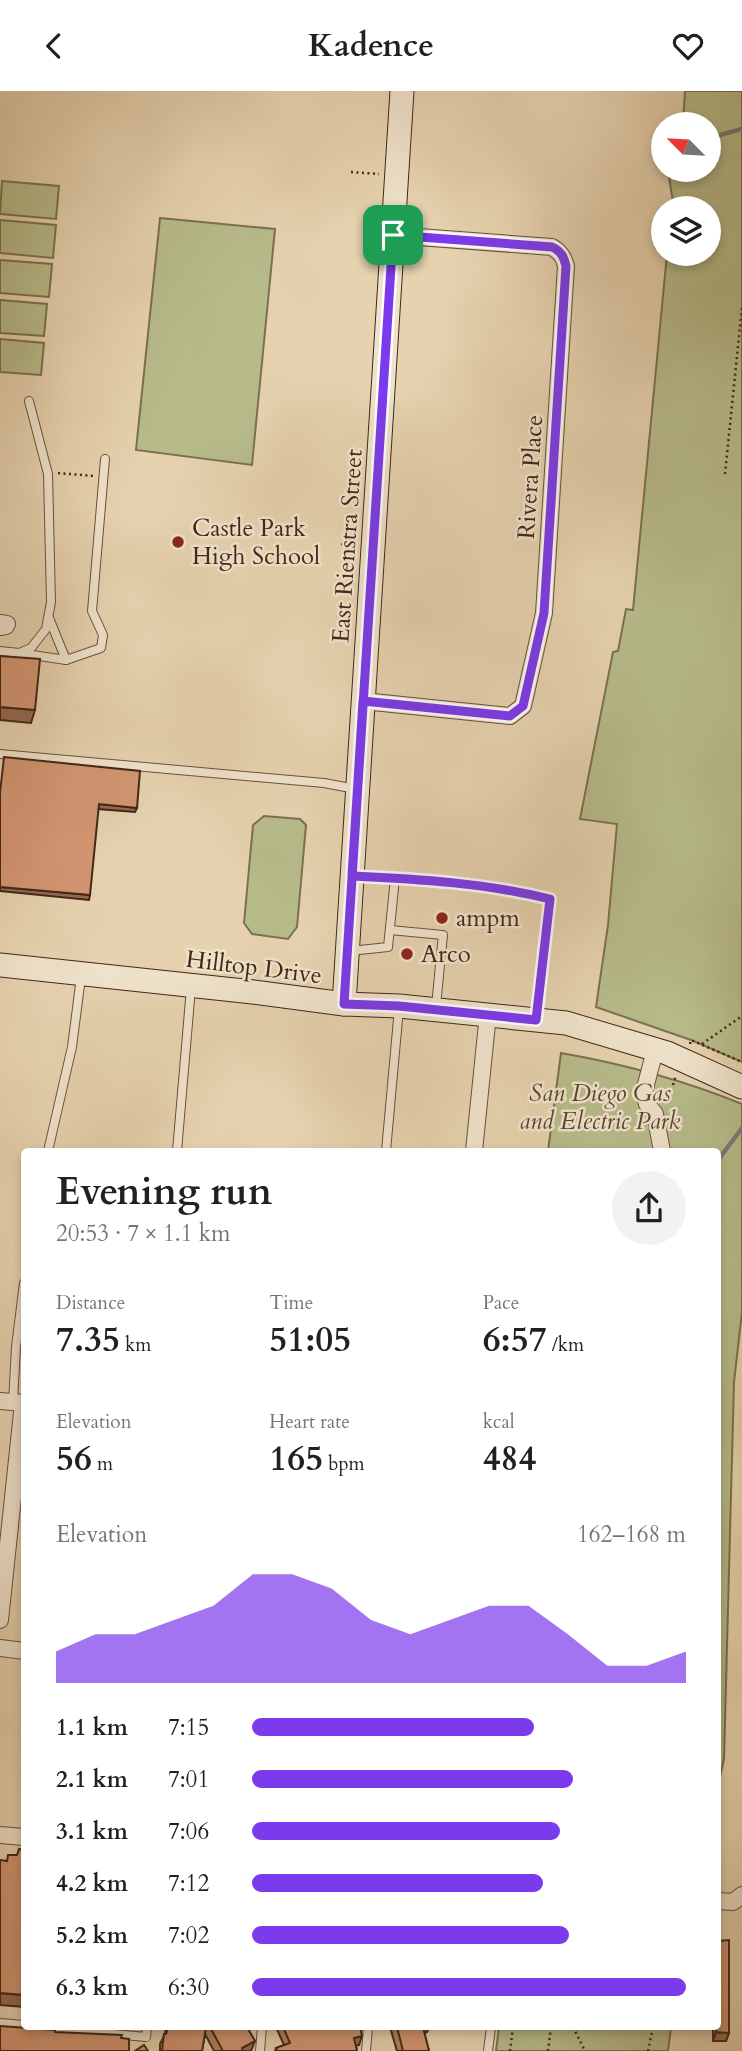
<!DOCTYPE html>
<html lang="en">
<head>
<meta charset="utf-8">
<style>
  :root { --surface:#fff; --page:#f2f2f2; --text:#202124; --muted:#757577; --accent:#7c3aed }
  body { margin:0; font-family:Cardo,serif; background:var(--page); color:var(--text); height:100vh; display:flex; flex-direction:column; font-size:26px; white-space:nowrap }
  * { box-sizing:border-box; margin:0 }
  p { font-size:23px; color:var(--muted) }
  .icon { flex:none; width:38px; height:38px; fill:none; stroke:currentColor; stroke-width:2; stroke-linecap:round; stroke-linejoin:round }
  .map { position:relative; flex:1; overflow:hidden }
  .sheet { position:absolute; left:21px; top:1057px; width:700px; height:882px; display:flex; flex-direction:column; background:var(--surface); border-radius:7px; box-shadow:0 4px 10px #0003 }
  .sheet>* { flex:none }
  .needle { width:46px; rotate:294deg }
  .buttons { position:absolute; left:651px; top:21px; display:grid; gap:14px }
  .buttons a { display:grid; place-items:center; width:70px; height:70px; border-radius:50%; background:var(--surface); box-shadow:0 4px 10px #0003; font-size:35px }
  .pin { position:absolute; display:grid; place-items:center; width:60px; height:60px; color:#fff; margin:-30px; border-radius:14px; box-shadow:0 4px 10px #0006 }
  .round { display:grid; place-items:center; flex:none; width:74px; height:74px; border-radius:37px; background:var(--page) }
  .overview { display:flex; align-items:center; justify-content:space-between; height:119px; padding:0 35px }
  h1 { font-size:38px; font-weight:600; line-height:52px }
  .figures { display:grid; grid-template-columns:repeat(3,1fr); gap:10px; height:119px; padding:7px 35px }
  .figures div { display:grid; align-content:center }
  .figures b { font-size:35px; font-weight:600 }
  .figures small { font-size:19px; font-weight:400 }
  .figures p { font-size:19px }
  .chart { height:196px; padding:14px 35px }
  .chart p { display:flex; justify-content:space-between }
  .chart svg { width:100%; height:126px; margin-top:7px; fill:var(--accent); opacity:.7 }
  ul { padding:0 35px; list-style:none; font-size:23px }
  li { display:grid; grid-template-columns:112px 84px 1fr; align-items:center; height:52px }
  li i { height:18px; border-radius:9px; background:var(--accent) }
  header { display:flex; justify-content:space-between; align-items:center; height:91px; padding:0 35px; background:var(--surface); font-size:32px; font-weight:600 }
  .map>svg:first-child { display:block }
  .green { fill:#b7bb8a; stroke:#7c7050; stroke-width:2 }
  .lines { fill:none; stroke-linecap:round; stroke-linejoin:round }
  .stream { stroke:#787b77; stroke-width:4.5 }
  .lane-casing { stroke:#6b513c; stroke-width:10 }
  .street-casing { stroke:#6b513c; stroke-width:18 }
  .secondary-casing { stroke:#422616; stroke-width:25 }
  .path { stroke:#422616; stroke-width:2.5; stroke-dasharray:2 3.5; stroke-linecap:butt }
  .lane { stroke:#efe2cb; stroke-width:8 }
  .street { stroke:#efe2cb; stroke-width:16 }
  .secondary { stroke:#efe2cb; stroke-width:23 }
  .wall { fill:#b58062; stroke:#422616; stroke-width:2 }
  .shaded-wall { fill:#936850; stroke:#422616; stroke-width:2 }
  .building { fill:#d29572; stroke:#422616; stroke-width:2 }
  .route-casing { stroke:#fff; stroke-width:14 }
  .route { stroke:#7c3aed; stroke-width:9 }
  .poi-dot { fill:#8f2418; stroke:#efe2cb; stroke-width:2.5 }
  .labels { text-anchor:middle; stroke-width:5; stroke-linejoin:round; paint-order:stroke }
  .street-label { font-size:24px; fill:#422616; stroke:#efe2cb }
  .poi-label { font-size:24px; fill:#422616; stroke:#efe2cb; text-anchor:start }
  .park-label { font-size:24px; font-style:italic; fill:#59442d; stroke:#efe2cb }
</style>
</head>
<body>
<header><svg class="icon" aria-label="back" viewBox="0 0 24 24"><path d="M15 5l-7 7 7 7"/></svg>Kadence<svg class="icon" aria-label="heart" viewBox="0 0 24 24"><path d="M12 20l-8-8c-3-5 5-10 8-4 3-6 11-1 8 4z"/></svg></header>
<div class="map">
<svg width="742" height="1960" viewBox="0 0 742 1960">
  <rect width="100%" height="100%" fill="#e6d2af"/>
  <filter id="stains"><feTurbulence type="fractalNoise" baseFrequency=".00286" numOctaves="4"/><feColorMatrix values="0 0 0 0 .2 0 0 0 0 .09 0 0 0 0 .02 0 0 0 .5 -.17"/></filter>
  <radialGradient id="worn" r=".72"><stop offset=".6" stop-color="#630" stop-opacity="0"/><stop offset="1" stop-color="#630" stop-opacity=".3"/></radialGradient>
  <g class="green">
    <path d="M685,0H742V971L691,949L596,916L608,834L617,733L580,728L613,561L618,560L626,518L633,519L667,163H709V117H674L669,86L658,76H663V79H709V33H683Z"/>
    <path d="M2,90L59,95L56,128L0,123Z"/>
    <path d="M160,127L275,138L252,374L136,359Z"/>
    <path d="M0,129L56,134L53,167L0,162Z"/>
    <path d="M0,169L52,173L49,206L0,202Z"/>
    <path d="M0,209L47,213L44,245L0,242Z"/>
    <path d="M0,248L44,252L41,284L0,281Z"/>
    <path d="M264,725L300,728L306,734L297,836L288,848L252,843L244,832L253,734Z"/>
    <path d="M561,962C624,973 683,989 742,1013V1221L734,1291L724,1668L718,1694V1060H548Z"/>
    <path d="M499,1936H671L668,1960H496Z"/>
  </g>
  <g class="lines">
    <g class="stream">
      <path d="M709,50L720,44L742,38"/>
      <path d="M718,1069L742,1037"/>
    </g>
    <g class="lane-casing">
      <g id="lane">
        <path d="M0,560L19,562L31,557L46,538L51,511L48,383L29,310"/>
        <path d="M19,562L66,569L49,527"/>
        <path d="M66,569L101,557L103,544L92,520L105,368"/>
        <path d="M0,663L324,692L356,698"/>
        <path d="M353,785C419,788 486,793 550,809L536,926"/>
        <path d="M390,839L443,844L436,915"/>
        <path d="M350,860L388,856L395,787"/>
        <path d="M48,1060L72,956L81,886"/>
        <path d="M177,1060L191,897"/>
        <path d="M386,1060L399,917"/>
        <path d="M13,1311L16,1256L24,1192"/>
        <path d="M0,1932L24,1934"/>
        <path d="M36,1936L146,1946L147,1936"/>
        <path d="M260,1960L262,1936"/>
        <path d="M366,1960L368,1936"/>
        <path d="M488,1960L491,1936"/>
      </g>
    </g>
    <g class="street-casing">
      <g id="street">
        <path d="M0,532L7,533L6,535L0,536"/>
        <path d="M363,610L510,625L523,615L544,522L566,175C564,166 560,161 552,156L392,144"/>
        <path d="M655,959L644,1001L647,1013L655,1023L662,1060"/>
        <path d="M474,1060L488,923"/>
        <path d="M0,1310L24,1312"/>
        <path d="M0,1529L23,1312"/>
        <path d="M0,1557L24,1560"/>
        <path d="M0,1744L24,1746"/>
        <path d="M718,1810L733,1811L742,1804"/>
      </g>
    </g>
    <g class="secondary-casing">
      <g id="secondary">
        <path d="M0,874L253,901L344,913L399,915L566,932L667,962L742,996"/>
        <path d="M344,913L402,0"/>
      </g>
    </g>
    <g class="path">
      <path d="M351,81L379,83"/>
      <path d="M58,382L93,385"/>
      <path d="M725,383L742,216"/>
      <path d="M341,453L356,456"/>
      <path d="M690,953L691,949L742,971"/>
      <path d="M702,953L742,925"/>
      <path d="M673,994L676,984"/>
      <path d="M573,1936L585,1960"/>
      <path d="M510,1960L513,1936"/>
      <path d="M548,1960L551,1936"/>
      <path d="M648,1960L653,1936"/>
    </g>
    <use href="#lane" class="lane"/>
    <use href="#street" class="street"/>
    <use href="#secondary" class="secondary"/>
  </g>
  <g class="wall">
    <path d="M166,1936H249H247L251,1960H214L205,1943L202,1960H160V1953L165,1943Z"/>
    <path d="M276,1936H360L359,1954H356L357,1960H275L276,1957L284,1954Z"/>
    <path d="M390,1936H429L427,1941L424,1942L429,1960H397Z"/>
    <path d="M713,1936H718L729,1942L726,1950H713Z"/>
  </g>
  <g class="shaded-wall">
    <path d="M0,616L35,619L31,632L0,629Z"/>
    <path d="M99,713L137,717L135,721L98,718Z"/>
    <path d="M0,796L90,804L89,809L0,800Z"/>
    <path d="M0,1902L24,1904V1916L0,1914Z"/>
    <path d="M422,1936H429L427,1941L419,1944Z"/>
    <path d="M716,1941L729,1942L726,1950H713Z"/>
    <path d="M362,1945L359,1954L351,1955L354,1947Z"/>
    <path d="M255,1950L251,1960H241L242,1957Z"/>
  </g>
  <g class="building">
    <path d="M0,565L40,568L35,619L0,616Z"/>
    <path d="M4,666L140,680L137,717L99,713L90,804L0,796V702Z"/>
    <path d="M19,1758L24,1759V1904L0,1902V1769L7,1770L8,1764H17Z"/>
    <path d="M729,1849V1942L716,1941V1936H718V1850Z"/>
    <path d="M0,1935L55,1939V1941L122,1944L121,1947L129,1948V1960H0Z"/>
    <path d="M168,1936H206L202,1960H162L164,1943H166Z"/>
    <path d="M210,1936H247L255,1950L242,1957L243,1960H223Z"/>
    <path d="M283,1936H360L362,1945L354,1947L357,1960H277L276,1957L290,1952Z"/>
    <path d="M397,1936H423L429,1960H403Z"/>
    <path d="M144,1954L148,1960H135Z"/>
  </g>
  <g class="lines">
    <g class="route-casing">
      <path id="route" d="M393,144L344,913L399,915L536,929L550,808C485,792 418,788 352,785L363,610L510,625L523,615L544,522L566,175C564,166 561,160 552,156L393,144"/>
    </g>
    <use href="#route" class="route"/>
  </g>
  <g class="poi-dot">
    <circle cx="178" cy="451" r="7"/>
    <circle cx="442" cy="827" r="7"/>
    <circle cx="407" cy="863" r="7"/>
  </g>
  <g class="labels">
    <g class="street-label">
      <text transform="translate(530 386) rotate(-86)" y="8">Rivera Place</text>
      <text transform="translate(347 455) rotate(-86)" y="8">East Rienstra Street</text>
      <text transform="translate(254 876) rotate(7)" y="8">Hilltop Drive</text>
    </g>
    <g class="poi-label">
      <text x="192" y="445">Castle Park<tspan x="192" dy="28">High School</tspan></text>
      <text x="456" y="835">ampm</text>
      <text x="421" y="871">Arco</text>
    </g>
    <g class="park-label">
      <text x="600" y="1010">San Diego Gas<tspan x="600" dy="28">and Electric Park</tspan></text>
    </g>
  </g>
  <rect width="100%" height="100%" filter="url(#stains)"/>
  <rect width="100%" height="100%" fill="url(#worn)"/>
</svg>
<div class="buttons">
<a><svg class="needle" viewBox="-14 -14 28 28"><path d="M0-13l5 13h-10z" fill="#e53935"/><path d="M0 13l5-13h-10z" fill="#757577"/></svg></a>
<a><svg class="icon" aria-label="layers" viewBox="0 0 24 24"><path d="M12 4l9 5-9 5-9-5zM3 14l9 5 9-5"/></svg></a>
</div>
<div class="pin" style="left:393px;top:144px;background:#1e9e55"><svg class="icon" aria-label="arrive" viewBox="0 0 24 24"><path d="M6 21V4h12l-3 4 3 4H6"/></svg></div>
<section class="sheet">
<div class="overview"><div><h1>Evening run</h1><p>20:53 · 7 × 1.1 km</p></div><a class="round"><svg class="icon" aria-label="share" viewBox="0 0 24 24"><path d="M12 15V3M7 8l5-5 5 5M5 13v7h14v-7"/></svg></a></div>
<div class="figures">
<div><p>Distance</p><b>7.35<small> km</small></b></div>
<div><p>Time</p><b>51:05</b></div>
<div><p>Pace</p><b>6:57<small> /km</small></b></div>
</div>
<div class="figures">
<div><p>Elevation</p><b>56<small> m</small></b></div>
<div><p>Heart rate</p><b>165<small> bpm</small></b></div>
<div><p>kcal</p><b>484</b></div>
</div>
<div class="chart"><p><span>Elevation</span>162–168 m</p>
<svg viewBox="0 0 160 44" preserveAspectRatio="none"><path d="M0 44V33L10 27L20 27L30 22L40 17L50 6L60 6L70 11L80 22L90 27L100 22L110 17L120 17L130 27L140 38L150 38L160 33V44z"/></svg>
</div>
<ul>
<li><b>1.1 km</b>7:15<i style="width:65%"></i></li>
<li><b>2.1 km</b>7:01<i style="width:74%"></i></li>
<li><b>3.1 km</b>7:06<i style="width:71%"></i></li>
<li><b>4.2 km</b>7:12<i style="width:67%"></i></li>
<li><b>5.2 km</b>7:02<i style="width:73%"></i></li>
<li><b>6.3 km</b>6:30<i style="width:100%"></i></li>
</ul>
</section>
</div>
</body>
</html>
